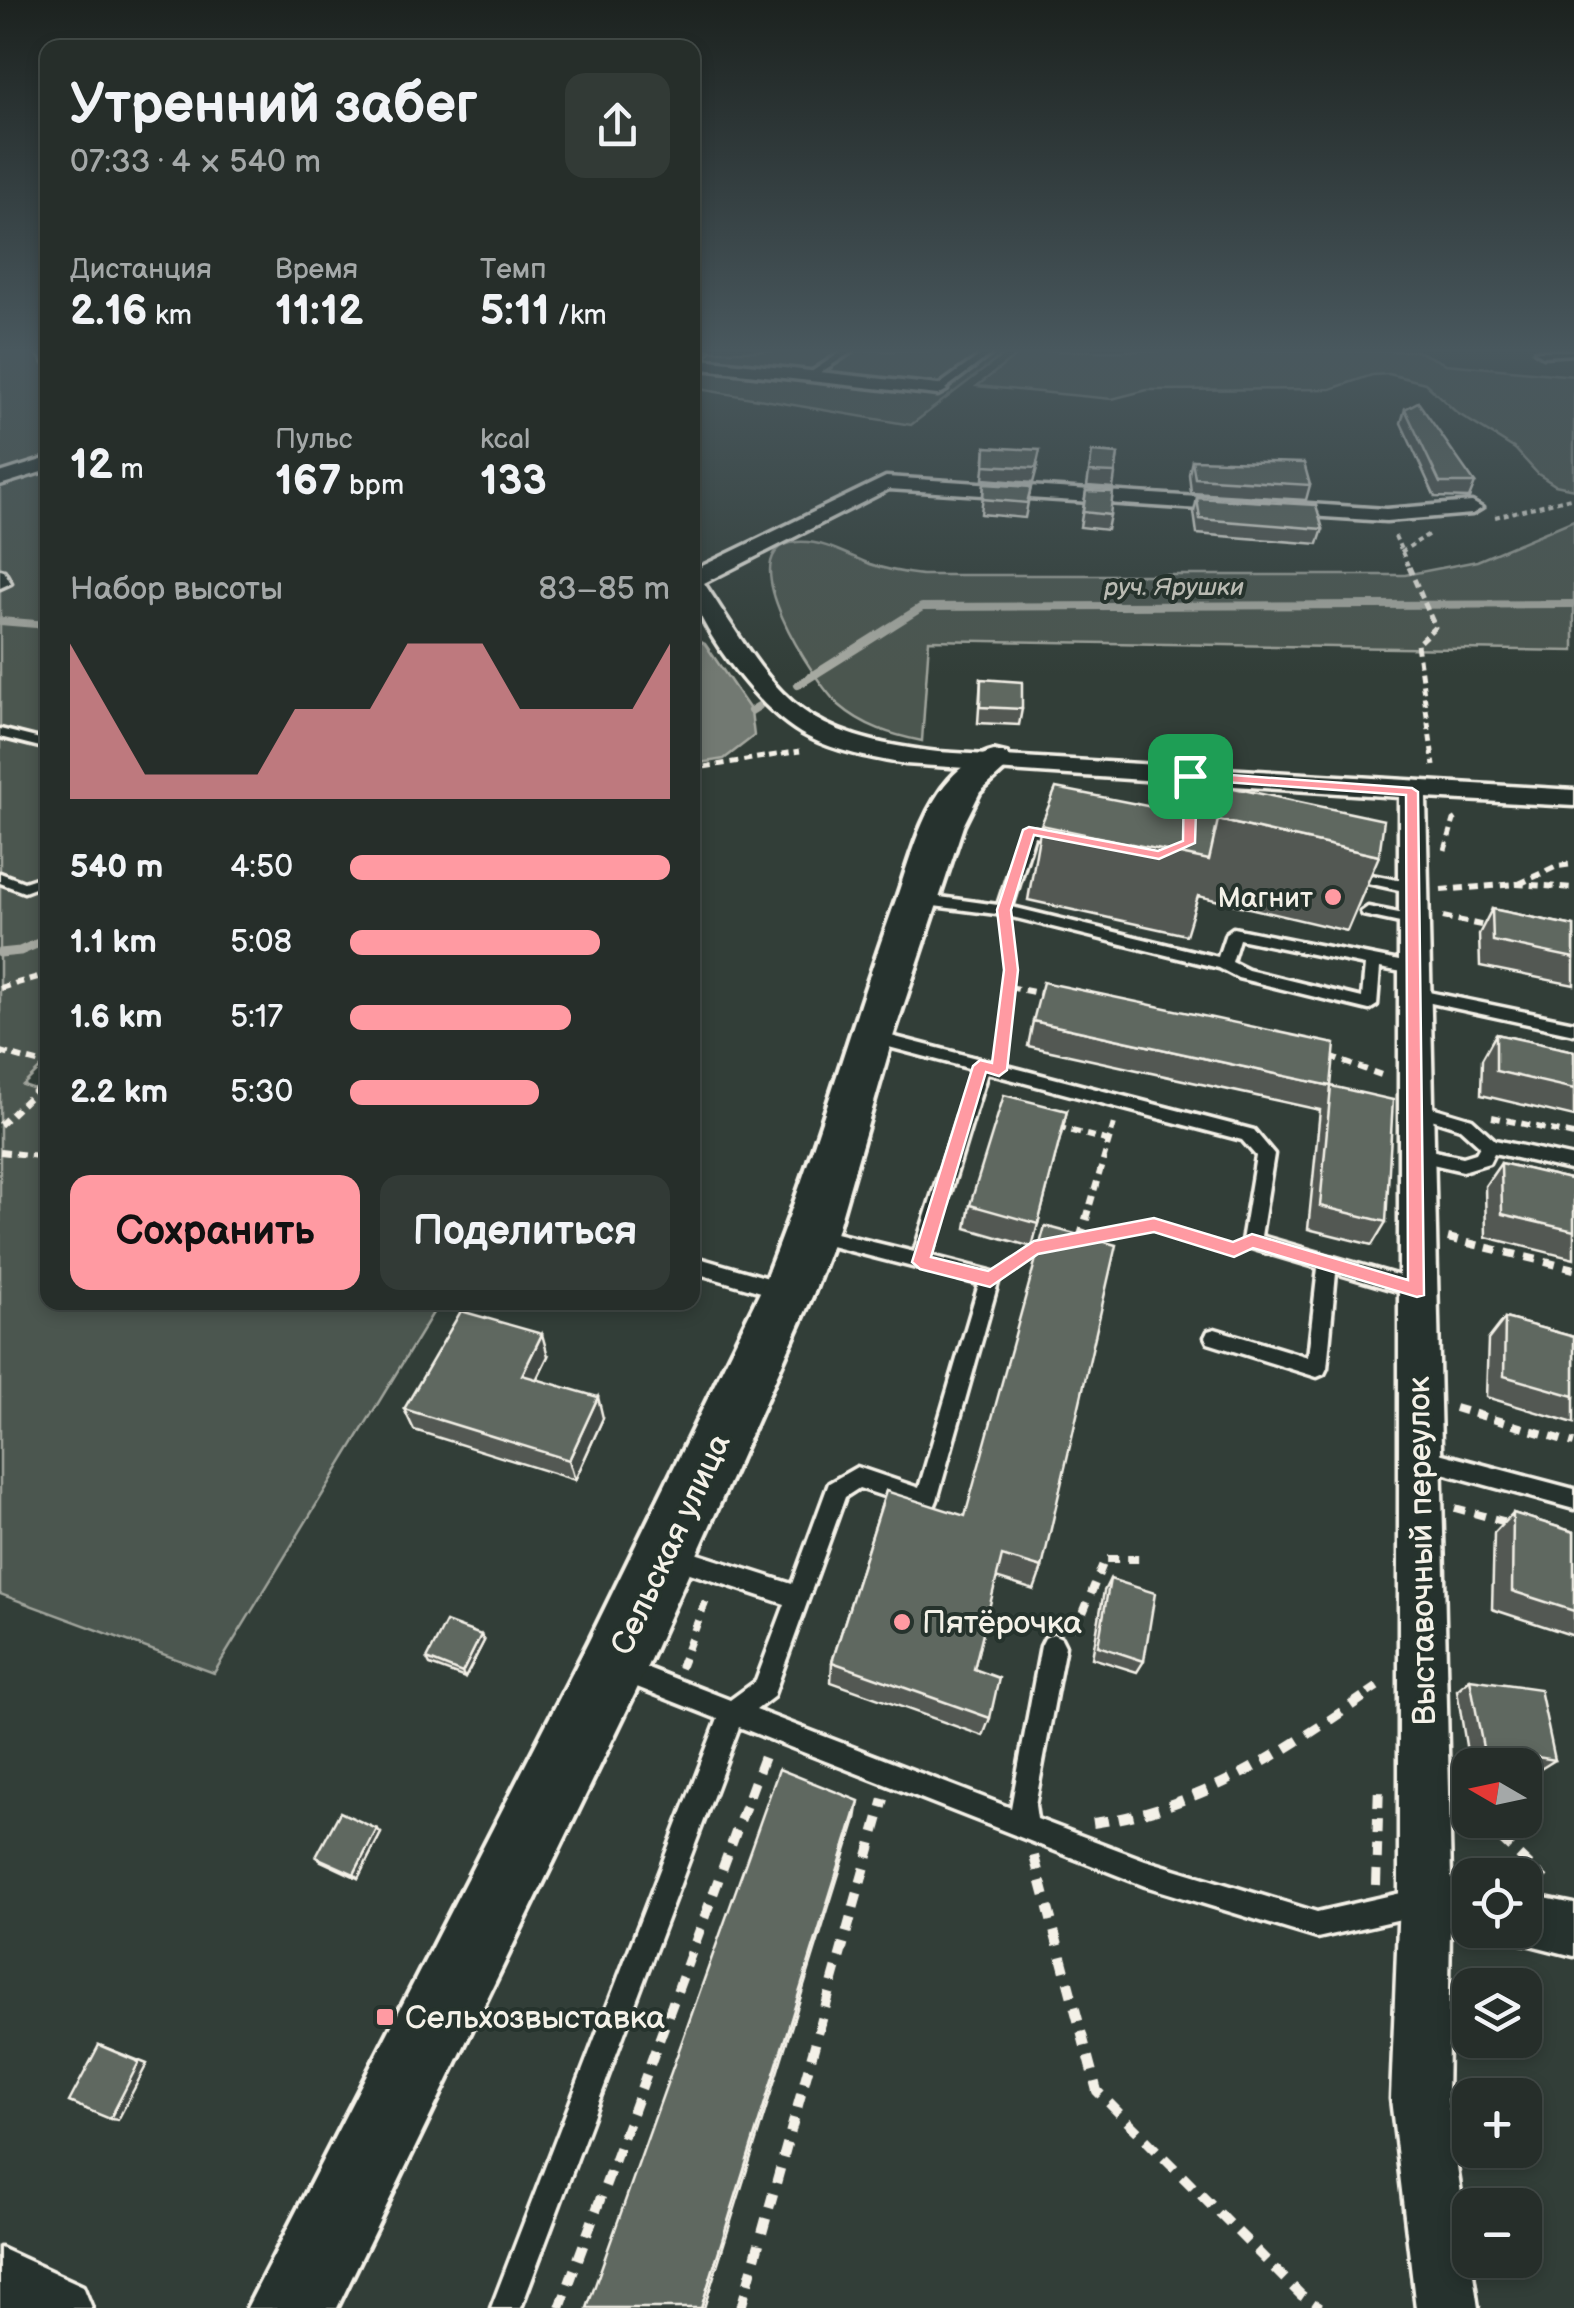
<!DOCTYPE html>
<html lang="ru">
<head>
<meta charset="utf-8">
<style>
  :root { --surface:#262e2a; --page:#323a36; --text:#f1f3f6; --muted:#a4a8a8; --line:#424a47; --accent:#ff9aa2 }
  body { margin:0; font-family:"Balsamiq Sans",sans-serif; background:var(--page); color:var(--text); height:100vh; display:flex; flex-direction:column; font-size:38px; white-space:nowrap }
  * { box-sizing:border-box; margin:0 }
  p { font-size:32px; color:var(--muted) }
  .icon { flex:none; width:55px; height:55px; fill:none; stroke:currentColor; stroke-width:2; stroke-linecap:round; stroke-linejoin:round }
  .map { position:relative; flex:1; overflow:hidden }
  .sheet { position:absolute; left:40px; top:40px; width:660px; height:1270px; display:flex; flex-direction:column; background:var(--surface); border-radius:20px; box-shadow:0 5px 15px #0003,0 0 0 2px var(--line) }
  .sheet>* { flex:none }
  .needle { width:65px; rotate:279deg }
  .tools { position:absolute; left:1452px; top:1748px; display:grid; gap:20px }
  .tools a { display:grid; place-items:center; width:90px; height:90px; border-radius:20px; background:var(--surface); box-shadow:0 5px 15px #0003,0 0 0 2px var(--line); font-size:50px }
  .pin { position:absolute; display:grid; place-items:center; width:85px; height:85px; color:#fff; margin:-42px; border-radius:20px; box-shadow:0 5px 15px #0006 }
  .round { display:grid; place-items:center; flex:none; width:105px; height:105px; border-radius:20px; background:var(--page) }
  .headline { display:flex; align-items:center; justify-content:space-between; height:170px; padding:0 30px }
  h1 { font-size:55px; font-weight:800; line-height:75px }
  .stats { display:grid; grid-template-columns:repeat(3,1fr); gap:15px; height:170px; padding:10px 30px }
  .stats div { display:grid; align-content:center }
  .stats b { font-size:42px; font-weight:800 }
  .stats small { font-size:28px; font-weight:400 }
  .stats p { font-size:28px }
  .chart { height:280px; padding:20px 30px }
  .chart p { display:flex; justify-content:space-between }
  .chart svg { width:100%; height:180px; margin-top:10px; fill:var(--accent); opacity:.7 }
  .primary-button { display:flex; gap:20px; margin-top:auto; padding:20px 30px }
  .primary-button a { flex:1; height:115px; border-radius:20px; background:var(--accent); color:#111; font-size:40px; font-weight:800; line-height:115px; text-align:center }
  .primary-button a+a { background:var(--page); color:var(--text) }
  ul { padding:0 30px; list-style:none; font-size:32px }
  li { display:grid; grid-template-columns:160px 120px 1fr; align-items:center; height:75px }
  li i { height:25px; border-radius:12px; background:var(--accent) }
  .map>svg:first-child { display:block }
  .green { fill:#4c564f; stroke:#a0a49c; stroke-width:2.5 }
  .water { fill:#727972; stroke:#a6a9a1; stroke-width:2.5 }
  .lines { fill:none; stroke-linecap:round; stroke-linejoin:round }
  .stream-far1 { stroke:#a6a9a1; stroke-width:8 }
  .stream { stroke:#a6a9a1; stroke-width:9 }
  .lane-casing { stroke:#f4f1e8; stroke-width:7 }
  .street-casing { stroke:#f4f1e8; stroke-width:7 }
  .secondary-casing { stroke:#f4f1e8; stroke-width:8 }
  .path-far4 { stroke:#f4f1e8; stroke-width:4; stroke-dasharray:5 4; stroke-linecap:butt }
  .path-far3 { stroke:#f4f1e8; stroke-width:5; stroke-dasharray:8 5; stroke-linecap:butt }
  .path-far2 { stroke:#f4f1e8; stroke-width:6; stroke-dasharray:9 6; stroke-linecap:butt }
  .path-far1 { stroke:#f4f1e8; stroke-width:8; stroke-dasharray:11 9; stroke-linecap:butt }
  .path { stroke:#f4f1e8; stroke-width:10; stroke-dasharray:15 11; stroke-linecap:butt }
  .lane { fill:#26332d; fill-rule:evenodd }
  .street { fill:#26332d; fill-rule:evenodd }
  .secondary { fill:#26332d; fill-rule:evenodd }
  .wall { fill:#525953; stroke:#f4f1e8; stroke-width:2.5 }
  .shaded-wall { fill:#424944; stroke:#f4f1e8; stroke-width:2.5 }
  .building { fill:#5f6861; stroke:#f4f1e8; stroke-width:2.5 }
  .route { fill:#ff9aa2; stroke:#fff; stroke-width:2.5; fill-rule:evenodd }
  .poi-dot { fill:#ff9aa2; stroke:#26332d; stroke-width:4 }
  .labels { text-anchor:middle; stroke-width:8; stroke-linejoin:round; paint-order:stroke }
  .far-water-label { font-size:25px; font-style:italic; fill:#babbb3; stroke:#26332d }
  .poi-label { font-size:28px; fill:#f4f1e8; stroke:#26332d; text-anchor:end }
  .near-street-label { font-size:32px; fill:#f4f1e8; stroke:#26332d }
  .near-poi-label { font-size:32px; fill:#f4f1e8; stroke:#26332d; text-anchor:start }
</style>
</head>
<body>
<div class="map">
<svg width="1574" height="2308" viewBox="0 0 1574 2308">
  <rect width="100%" height="100%" fill="#323e38"/>
  <filter id="ink" filterUnits="userSpaceOnUse"><feTurbulence type="fractalNoise" baseFrequency=".01" numOctaves="2"/><feDisplacementMap in="SourceGraphic" scale="20" xChannelSelector="R" yChannelSelector="G"/><feConvolveMatrix kernelMatrix="1 2 1 2 8 2 1 2 1" color-interpolation-filters="sRGB"/></filter>
  <g filter="url(#ink)">
    <g class="green">
      <path d="M0,351H47L48,1061L23,1085L47,1093L48,1302L439,1303L214,1673L0,1594Z"/>
      <path d="M692,351H1008L911,425L693,388Z"/>
      <path d="M1022,351H1417L1446,364L1574,376V489L1555,485L1538,474L1515,449L1457,413L1425,383L1389,374L1372,375L1331,389L1147,390L1112,399L977,386Z"/>
      <path d="M1574,520V651L929,640L922,741C892,735 863,726 839,705C815,683 726,548 797,542C823,540 847,555 870,564C887,570 904,573 922,575H1405L1477,561Z"/>
    </g>
    <path class="water" d="M693,638L705,644L751,711L754,736L724,759L693,764Z"/>
    <g class="lines">
      <g class="stream-far1">
        <path d="M0,621L48,625"/>
        <path d="M798,685L922,607L1574,604"/>
        <path d="M751,711L759,706"/>
      </g>
      <path class="stream" d="M0,953L20,951L48,939"/>
      <g class="lane-casing">
        <g id="lane">
          <path d="M37,351H45L48,363H45Z"/>
          <path d="M699,351H709L692,360V354Z"/>
          <path d="M843,351H853L812,378L805,376Z"/>
          <path d="M986,351H995L941,392H935V388Z"/>
          <path d="M0,570L4,571L11,583L0,588Z"/>
          <path d="M0,729L48,741V749L0,737Z"/>
          <path d="M1191,772L1198,776L1196,835L1189,839L1182,835L1184,776Z"/>
          <path d="M1029,827L1066,834L1068,837L1061,841L1034,836L1012,907L1218,957L1226,933L1233,928L1414,964L1422,969L1414,974L1380,968L1377,1005L1369,1010L1238,978L1219,968L1004,915L918,904L911,899L918,894L998,905L1022,831ZM1239,939L1365,965L1362,998L1248,970L1232,962Z"/>
          <path d="M1345,870L1413,883L1420,888L1413,893L1340,877L1338,874Z"/>
          <path d="M0,873L24,882L48,874V883L24,892L0,883Z"/>
          <path d="M1368,907L1414,916L1421,921L1414,926L1363,915L1361,912Z"/>
          <path d="M1414,989L1574,1022V1034L1408,998L1406,994L1408,990Z"/>
          <path d="M872,1031L1254,1130L1274,1154L1261,1236L1417,1281L1424,1283L1427,1289L1424,1295L1417,1297L1336,1273L1327,1368L1324,1374L1317,1377L1208,1343L1205,1337L1208,1331L1215,1329L1308,1357L1318,1268L1244,1246L1242,1241L1256,1156L1242,1140L987,1073L931,1256L990,1271L997,1273L999,1279L937,1500L934,1507L926,1510L859,1488L845,1497L773,1697L756,1710L1011,1808L1041,1646L1045,1638L1053,1634L1061,1638L1065,1646L1035,1805L1037,1819L1145,1860L1317,1912L1423,1888L1432,1892L1436,1901L1432,1910L1423,1914L1317,1938L1145,1886L739,1727L521,2308H491L718,1719L614,1678L610,1670L614,1662L622,1658L730,1700L756,1681L785,1604L662,1564L659,1556L662,1548L670,1545L792,1584L829,1483L857,1467L919,1488L979,1284L811,1241L804,1239L802,1234L804,1229L811,1227L914,1252L972,1069L866,1041L864,1037L866,1033Z"/>
          <path d="M1415,1102L1472,1119L1495,1140L1574,1157V1171L1494,1153L1489,1163L1463,1171L1410,1159L1407,1154L1410,1149L1416,1147L1463,1157L1476,1153L1480,1146L1460,1128L1409,1112L1407,1108L1409,1104Z"/>
          <path d="M692,1256L782,1282L789,1284L792,1290L789,1296L782,1298L692,1272Z"/>
          <path d="M1420,1448L1574,1489V1509L1413,1465L1410,1458L1413,1451Z"/>
        </g>
      </g>
      <g class="street-casing">
        <g id="street">
          <path d="M1535,351H1574V354L1543,356Z"/>
          <path d="M692,358L938,385L947,390L938,395L692,368Z"/>
          <path d="M48,458V470L0,485V473Z"/>
          <path d="M886,477L1386,509L1472,502L1482,508L1472,514L1386,521L889,489L704,583C779,697 793,735 938,752L1574,790V806L1426,798L1451,1879L1470,1883V1930H1482L1470,1935L1450,1931L1447,2099L1478,2308H1416L1391,2099L1399,1900V797L905,764C872,758 837,752 808,737C764,715 713,647 694,602C691,593 692,581 692,571Z"/>
          <path d="M1525,1894L1574,1904V1956L1506,1939L1503,1930H1525Z"/>
          <path d="M0,2248L83,2286L92,2308H0Z"/>
        </g>
      </g>
      <g class="secondary-casing">
        <path id="secondary" d="M994,751L1007,754L1013,762L980,792L963,826L893,1037L836,1234L814,1292L636,1691L337,2308H247L588,1643L760,1292C811,1168 847,1037 892,911C908,869 919,813 950,779C961,766 978,755 994,751Z"/>
      </g>
      <g class="path-far4">
        <path d="M1495,517L1574,497"/>
        <path d="M1395,536L1410,570"/>
        <path d="M1401,552L1429,534"/>
      </g>
      <g class="path-far3">
        <path d="M1409,567L1435,627L1417,644L1434,766"/>
        <path d="M692,769L800,751"/>
        <path d="M1445,850L1454,820L1460,816"/>
      </g>
      <g class="path-far2">
        <path d="M1519,884L1557,866L1574,864"/>
        <path d="M1441,890L1517,884L1574,888"/>
        <path d="M1443,917L1490,927"/>
        <path d="M1009,987L1044,994"/>
        <path d="M0,988L48,974"/>
        <path d="M1002,1049L1011,970L1006,928"/>
        <path d="M0,1052L48,1065"/>
        <path d="M1330,1057L1384,1076"/>
        <path d="M1492,1117L1574,1135"/>
        <path d="M0,1125L48,1079"/>
        <path d="M1057,1127L1109,1141"/>
        <path d="M0,1152L48,1157"/>
        <path d="M1086,1219L1115,1120"/>
      </g>
      <g class="path-far1">
        <path d="M1448,1238L1574,1269"/>
        <path d="M1080,1239L1154,1225L1228,1248"/>
        <path d="M1080,1239L1087,1216"/>
        <path d="M1007,1267L1034,1248L1044,1246"/>
        <path d="M1455,1408L1574,1443"/>
        <path d="M1455,1508L1510,1523"/>
        <path d="M1071,1628L1081,1618L1105,1559H1139"/>
        <path d="M680,1668L708,1595"/>
        <path d="M1368,1693L1383,1683"/>
      </g>
      <g class="path">
        <path d="M1481,1820L1545,1880"/>
        <path d="M1093,1823C1201,1808 1284,1752 1372,1691"/>
        <path d="M1034,1856L1097,2091L1301,2295L1320,2308"/>
        <path d="M1376,1885L1379,1783"/>
        <path d="M560,2308L766,1751"/>
        <path d="M741,2308L884,1799"/>
      </g>
      <use href="#lane" class="lane"/>
      <use href="#street" class="street"/>
      <use href="#secondary" class="secondary"/>
    </g>
    <g class="wall">
      <path d="M1405,409L1475,483L1469,498L1435,497L1401,423Z"/>
      <path d="M986,447L1038,464L1033,483L983,479Z"/>
      <path d="M1092,452L1118,454L1113,488L1087,486Z"/>
      <path d="M1192,460L1310,485L1306,500L1191,493L1189,474Z"/>
      <path d="M984,484L1031,487L1025,518L981,514Z"/>
      <path d="M1086,491L1110,515L1107,530L1080,527Z"/>
      <path d="M1197,498L1323,529L1318,544L1197,534L1194,512Z"/>
      <path d="M981,679L1022,709L1019,725L978,723Z"/>
      <path d="M1218,820L1379,856L1347,931L1198,896L1186,935L1028,900L1041,825Z"/>
      <path d="M1492,909L1574,926V985L1480,966L1479,934Z"/>
      <path d="M1033,1021L1331,1086L1386,1222L1372,1245L1308,1229L1320,1110L1028,1046Z"/>
      <path d="M1496,1034L1574,1051V1117L1481,1095L1482,1059Z"/>
      <path d="M1067,1111L1032,1247L966,1228L970,1205Z"/>
      <path d="M1501,1163L1574,1180V1259L1486,1237L1485,1186Z"/>
      <path d="M1505,1318L1574,1337V1423L1486,1397L1488,1340Z"/>
      <path d="M548,1356L537,1379L603,1418L575,1480L414,1430L404,1409Z"/>
      <path d="M886,1491L1042,1568L1034,1590L996,1578L974,1669L990,1718L983,1736L831,1682L832,1662Z"/>
      <path d="M1513,1513L1574,1532V1636L1492,1609L1494,1533Z"/>
      <path d="M1110,1579L1144,1661L1137,1672L1092,1658L1104,1591Z"/>
      <path d="M484,1641L465,1678L430,1665L427,1659Z"/>
      <path d="M1470,1679L1555,1760L1539,1770L1525,1767V1765H1510L1468,1758L1457,1690Z"/>
      <path d="M377,1829L381,1833L358,1878L321,1861L316,1857Z"/>
    </g>
    <g class="shaded-wall">
      <path d="M698,1194V1202L692,1213V1204Z"/>
      <path d="M542,1334L548,1356L528,1396L522,1375Z"/>
      <path d="M598,1397L603,1418L575,1480L569,1460Z"/>
      <path d="M481,1635L484,1641L465,1678L462,1673Z"/>
      <path d="M859,1801L856,1819L704,2308H701Z"/>
      <path d="M377,1829L381,1833L358,1878L354,1874Z"/>
      <path d="M99,2045L147,2064L118,2120L110,2119Z"/>
    </g>
    <g class="building">
      <path d="M1418,402L1475,483H1440L1405,409Z"/>
      <path d="M986,447L1040,450L1036,468L985,465Z"/>
      <path d="M1092,452L1118,454L1115,473L1089,472Z"/>
      <path d="M1192,460L1304,463L1310,485L1195,478Z"/>
      <path d="M984,484L1031,487L1027,503L983,499Z"/>
      <path d="M1086,491L1113,492L1110,515L1083,512Z"/>
      <path d="M1197,498L1316,505L1323,529L1200,519Z"/>
      <path d="M981,679L1022,682V709L980,707Z"/>
      <path d="M1229,787L1384,820L1379,856L1218,820Z"/>
      <path d="M1056,788L1218,820L1209,860L1041,825Z"/>
      <path d="M1492,909L1574,926V958L1493,941Z"/>
      <path d="M1043,982L1335,1044L1331,1086L1033,1021Z"/>
      <path d="M1496,1034L1574,1051V1089L1496,1071Z"/>
      <path d="M1331,1086L1393,1100L1386,1222L1320,1206Z"/>
      <path d="M1004,1095L1067,1111L1038,1224L970,1205Z"/>
      <path d="M1501,1163L1574,1180V1231L1502,1214Z"/>
      <path d="M1045,1226L1116,1245L1042,1568L1002,1556L974,1669L999,1678L990,1718L832,1662L886,1491L965,1516Z"/>
      <path d="M461,1311L542,1334L522,1375L598,1397L569,1460L404,1409Z"/>
      <path d="M1505,1318L1574,1337V1396L1504,1376Z"/>
      <path d="M1513,1513L1574,1532V1611L1512,1591Z"/>
      <path d="M1110,1579L1155,1593L1144,1661L1098,1646Z"/>
      <path d="M446,1622L481,1635L462,1673L427,1659Z"/>
      <path d="M1470,1679L1540,1689L1555,1760L1483,1748Z"/>
      <path d="M779,1769L859,1801L701,2308H587Z"/>
      <path d="M340,1812L377,1829L354,1874L316,1857Z"/>
      <path d="M99,2045L139,2062L110,2119L69,2102Z"/>
    </g>
  </g>
  <linearGradient id="sky" x2="0" y2="1"><stop stop-color="#1c221f"/><stop offset="0.52" stop-color="#49585e"/><stop offset="1" stop-color="#49585e" stop-opacity="0"/></linearGradient>
  <rect width="1574" height="674" fill="url(#sky)"/>
  <path class="route" d="M1190,772L1412,788L1418,792L1424,1295L1417,1297L1253,1248L1234,1257L1154,1232L1038,1254L990,1287L920,1269L912,1262L973,1066L980,1060L992,1063L1004,970L997,910L1023,830L1029,827L1158,851L1183,841L1184,776ZM1197,780L1406,795L1408,1280L1252,1234L1233,1242L1154,1218L1034,1241L988,1271L931,1257L986,1072L999,1076L1007,1070L1018,970L1011,910L1034,835L1159,859L1195,843Z"/>
  <g class="poi-dot">
    <circle cx="1333" cy="897" r="10"/>
    <circle cx="902" cy="1622" r="10"/>
    <rect x="375" y="2007" width="20" height="20" rx="5"/>
  </g>
  <g class="labels">
    <g class="far-water-label">
      <text x="1174" y="595">руч. Ярушки</text>
    </g>
    <g class="poi-label">
      <text x="1313" y="907">Магнит</text>
    </g>
    <g class="near-street-label">
      <text transform="translate(670 1544) rotate(-65)" y="11">Сельская улица</text>
      <text transform="translate(1421 1551) rotate(-91)" y="11">Выставочный переулок</text>
    </g>
    <g class="near-poi-label">
      <text x="922" y="1633">Пятёрочка</text>
      <text x="405" y="2028">Сельхозвыставка</text>
    </g>
  </g>
</svg>
<div class="tools">
<a><svg class="needle" viewBox="-14 -14 28 28"><path d="M0-13l5 13h-10z" fill="#e53935"/><path d="M0 13l5-13h-10z" fill="#a4a8a8"/></svg></a>
<a><svg class="icon" aria-label="locate" viewBox="0 0 24 24"><circle cx="12" cy="12" r="6"/><path d="M12 2v4M12 18v4M2 12h4M18 12h4"/></svg></a>
<a><svg class="icon" aria-label="layers" viewBox="0 0 24 24"><path d="M12 4l9 5-9 5-9-5zM3 14l9 5 9-5"/></svg></a>
<a>+</a>
<a>−</a>
</div>
<div class="pin" style="left:1190px;top:776px;background:#1e9e55"><svg class="icon" aria-label="arrive" viewBox="0 0 24 24"><path d="M6 21V4h12l-3 4 3 4H6"/></svg></div>
<section class="sheet">
<div class="headline"><div><h1>Утренний забег</h1><p>07:33 · 4 × 540 m</p></div><a class="round"><svg class="icon" aria-label="share" viewBox="0 0 24 24"><path d="M12 15V3M7 8l5-5 5 5M5 13v7h14v-7"/></svg></a></div>
<div class="stats">
<div><p>Дистанция</p><b>2.16<small> km</small></b></div>
<div><p>Время</p><b>11:12</b></div>
<div><p>Темп</p><b>5:11<small> /km</small></b></div>
</div>
<div class="stats">
<div><b>12<small> m</small></b></div>
<div><p>Пульс</p><b>167<small> bpm</small></b></div>
<div><p>kcal</p><b>133</b></div>
</div>
<div class="chart"><p><span>Набор высоты</span>83–85 m</p>
<svg viewBox="0 0 160 44" preserveAspectRatio="none"><path d="M0 44V6L10 22L20 38L30 38L40 38L50 38L60 22L70 22L80 22L90 6L100 6L110 6L120 22L130 22L140 22L150 22L160 6V44z"/></svg>
</div>
<ul>
<li><b>540 m</b>4:50<i style="width:100%"></i></li>
<li><b>1.1 km</b>5:08<i style="width:78%"></i></li>
<li><b>1.6 km</b>5:17<i style="width:69%"></i></li>
<li><b>2.2 km</b>5:30<i style="width:59%"></i></li>
</ul>
<div class="primary-button"><a>Сохранить</a><a>Поделиться</a></div>
</section>
</div>
</body>
</html>
